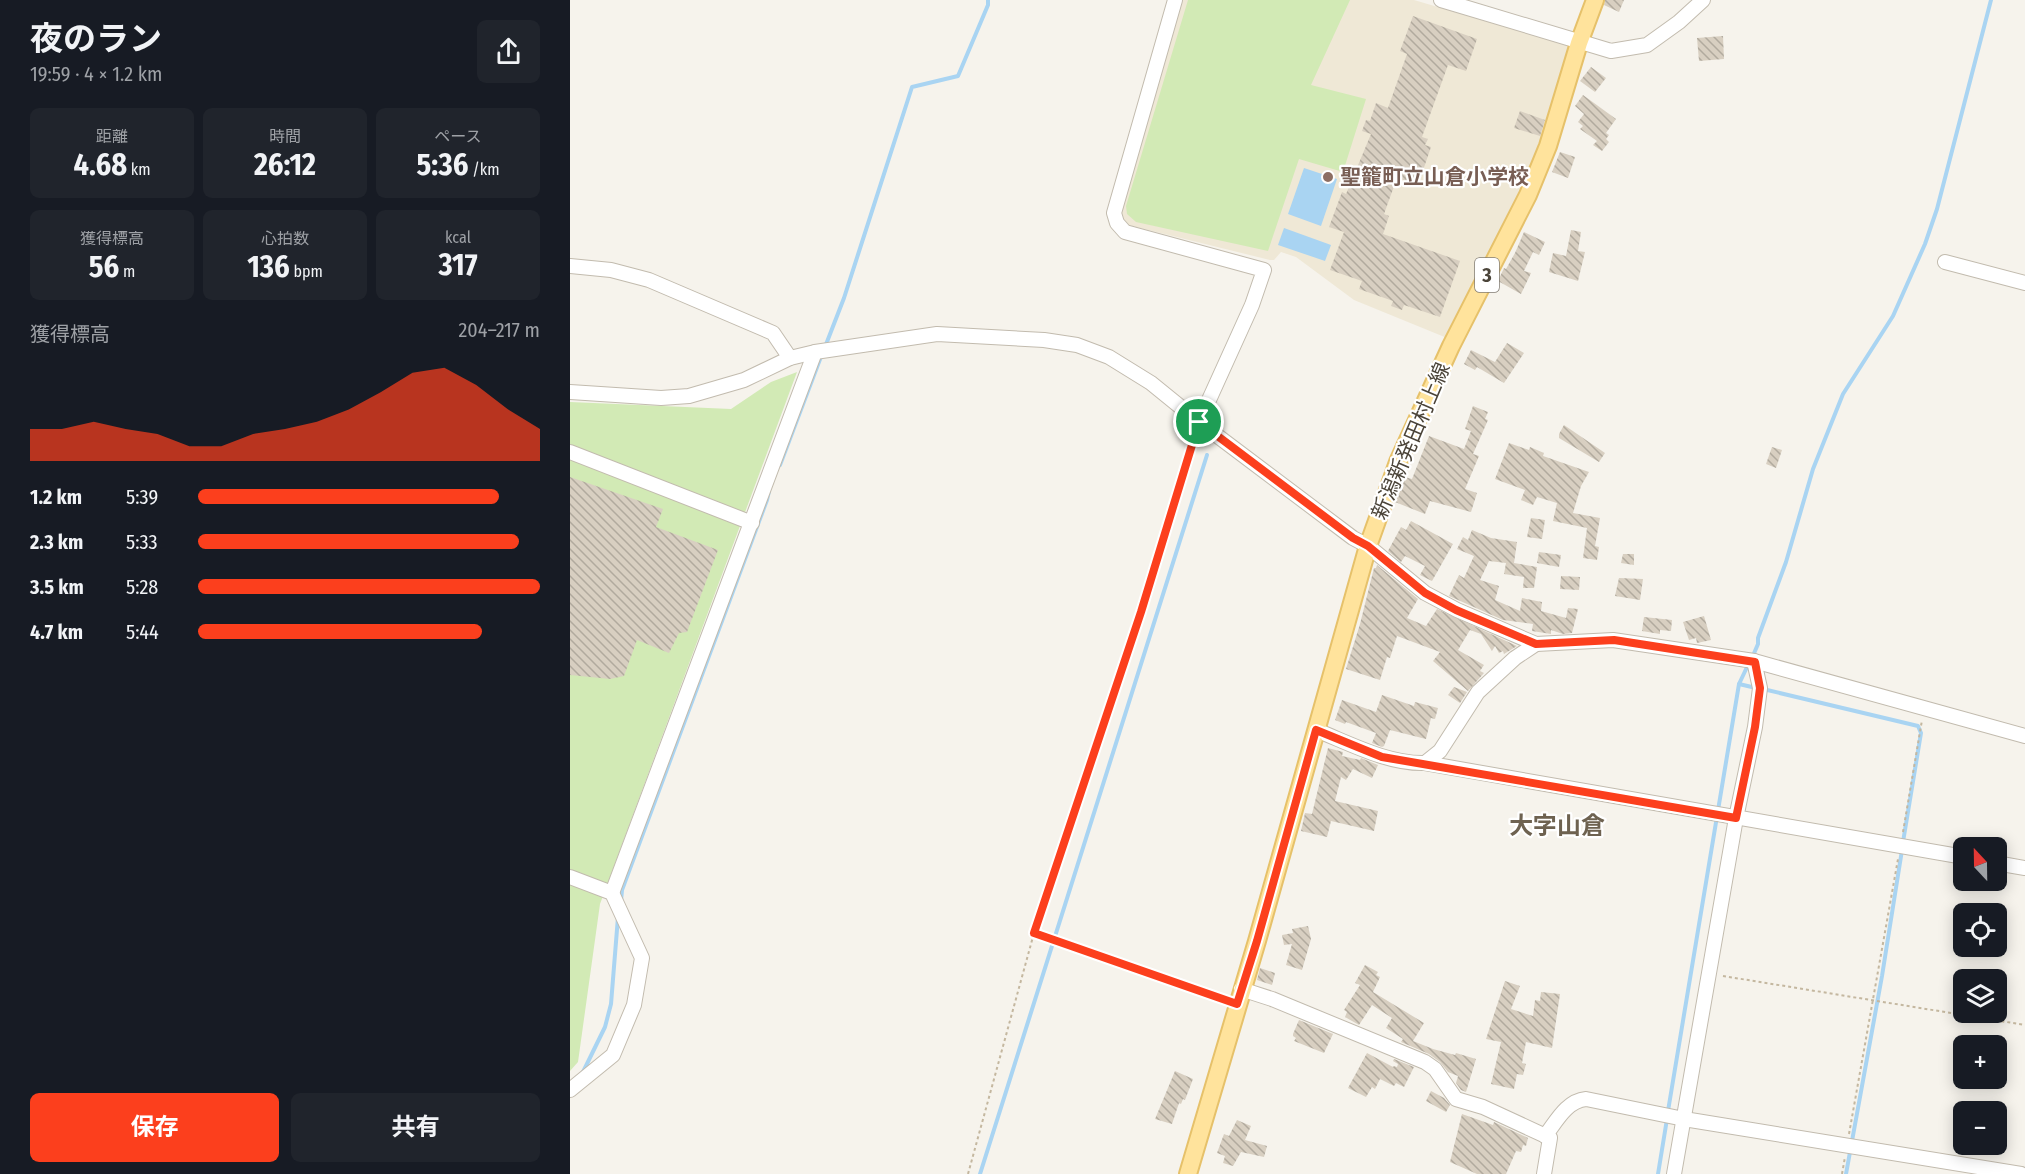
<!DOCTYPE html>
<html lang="ja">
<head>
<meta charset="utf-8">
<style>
  :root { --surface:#171b24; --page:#20242c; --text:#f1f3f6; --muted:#9ea1a6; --accent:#fc3f1d }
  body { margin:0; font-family:"Fira Sans Condensed","Noto Sans JP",sans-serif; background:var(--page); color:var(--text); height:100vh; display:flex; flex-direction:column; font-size:22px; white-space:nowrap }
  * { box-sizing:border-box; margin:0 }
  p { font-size:20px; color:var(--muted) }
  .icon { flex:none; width:33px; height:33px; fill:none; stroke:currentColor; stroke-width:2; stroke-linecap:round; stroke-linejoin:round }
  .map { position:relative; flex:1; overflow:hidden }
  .details { display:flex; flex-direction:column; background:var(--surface); width:570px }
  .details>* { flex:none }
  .needle { width:39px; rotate:338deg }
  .fabs { position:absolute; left:1383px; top:837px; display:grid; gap:12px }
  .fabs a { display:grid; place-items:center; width:54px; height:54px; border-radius:9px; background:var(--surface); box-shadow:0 3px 15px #0003; font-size:30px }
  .pin { position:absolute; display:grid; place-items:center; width:51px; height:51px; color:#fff; margin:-26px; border:3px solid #fff; border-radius:50%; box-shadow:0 2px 6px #0007 }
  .round { display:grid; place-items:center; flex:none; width:63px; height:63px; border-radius:9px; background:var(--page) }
  .head { display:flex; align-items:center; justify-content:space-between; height:102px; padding:0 30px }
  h1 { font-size:33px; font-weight:700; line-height:45px }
  .metrics { display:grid; grid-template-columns:repeat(3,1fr); gap:9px; height:102px; padding:6px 30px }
  .metrics div { display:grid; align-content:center; border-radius:9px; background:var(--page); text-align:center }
  .metrics b { font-size:30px; font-weight:700 }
  .metrics small { font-size:16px; font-weight:400 }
  .metrics p { font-size:16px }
  .chart { height:168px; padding:12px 30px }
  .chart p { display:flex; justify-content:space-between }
  .chart svg { width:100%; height:108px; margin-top:6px; fill:var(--accent); opacity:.7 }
  .primary-button { display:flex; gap:12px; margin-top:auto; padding:12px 30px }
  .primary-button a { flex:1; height:69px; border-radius:9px; background:var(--accent); color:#fff; font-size:24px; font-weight:700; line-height:69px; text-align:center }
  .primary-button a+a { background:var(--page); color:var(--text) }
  ul { padding:0 30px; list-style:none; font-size:20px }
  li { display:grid; grid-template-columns:96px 72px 1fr; align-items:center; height:45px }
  li i { height:15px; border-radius:8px; background:var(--accent) }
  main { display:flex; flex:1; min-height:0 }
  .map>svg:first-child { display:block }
  .education { fill:#efe8d6 }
  .green { fill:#d2eab5 }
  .water { fill:#a9d4f2 }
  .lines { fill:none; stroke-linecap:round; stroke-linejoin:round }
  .stream { stroke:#a9d4f2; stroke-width:4 }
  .building { fill:url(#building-back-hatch) }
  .minor-casing { stroke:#c2bbae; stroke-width:16 }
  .major-casing { stroke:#e6c16a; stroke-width:20 }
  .path { stroke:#c4b79f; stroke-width:2; stroke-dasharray:3 3; stroke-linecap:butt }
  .minor { stroke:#fff; stroke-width:14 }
  .major { stroke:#ffe39c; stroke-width:16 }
  .route-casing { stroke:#fff; stroke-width:12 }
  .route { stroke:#fc3f1d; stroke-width:8 }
  .education-dot { fill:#8d6e63; stroke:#fff; stroke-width:2 }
  .labels { text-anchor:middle; stroke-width:4.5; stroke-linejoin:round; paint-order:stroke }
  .shield { fill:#fff; stroke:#817c74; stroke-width:1.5 }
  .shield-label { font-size:20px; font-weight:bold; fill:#4b4439 }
  .education-label { font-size:21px; font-weight:bold; fill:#785e54; stroke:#fff; text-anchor:start }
  .street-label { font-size:21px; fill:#4b4439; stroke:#fff }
  .quarter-label { font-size:24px; font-weight:bold; fill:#6e6250; stroke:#fff }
</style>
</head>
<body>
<main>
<section class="details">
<div class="head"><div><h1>夜のラン</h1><p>19:59 · 4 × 1.2 km</p></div><a class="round"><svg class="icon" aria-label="share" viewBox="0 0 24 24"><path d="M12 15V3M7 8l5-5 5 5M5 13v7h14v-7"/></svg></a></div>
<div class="metrics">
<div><p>距離</p><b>4.68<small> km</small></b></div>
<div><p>時間</p><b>26:12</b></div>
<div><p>ペース</p><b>5:36<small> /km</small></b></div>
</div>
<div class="metrics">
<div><p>獲得標高</p><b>56<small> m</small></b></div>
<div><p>心拍数</p><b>136<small> bpm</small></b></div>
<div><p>kcal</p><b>317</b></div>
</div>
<div class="chart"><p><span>獲得標高</span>204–217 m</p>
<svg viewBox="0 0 160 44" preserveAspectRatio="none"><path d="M0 44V31L10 31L20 28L30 31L40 33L50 38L60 38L70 33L80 31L90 28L100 23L110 16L120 8L130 6L140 13L150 23L160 31V44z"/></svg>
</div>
<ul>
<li><b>1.2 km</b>5:39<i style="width:88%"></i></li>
<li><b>2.3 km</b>5:33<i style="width:94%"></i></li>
<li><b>3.5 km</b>5:28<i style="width:100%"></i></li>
<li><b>4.7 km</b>5:44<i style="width:83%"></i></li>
</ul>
<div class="primary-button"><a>保存</a><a>共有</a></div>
</section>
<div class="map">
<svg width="1455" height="1174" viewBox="0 0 1455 1174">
  <defs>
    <pattern id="building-back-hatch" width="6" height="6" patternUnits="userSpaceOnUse" patternTransform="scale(1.5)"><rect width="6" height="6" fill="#d8cfc1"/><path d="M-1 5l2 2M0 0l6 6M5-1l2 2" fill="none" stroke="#b1aa9e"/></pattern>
  </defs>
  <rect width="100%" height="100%" fill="#f6f3ec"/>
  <path class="education" d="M610,0H844L1000,46L972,147L877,338L784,300L726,257L711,252L704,260H700L554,224L549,208Z"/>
  <g class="green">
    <path d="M618,0H780L741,85L796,99L773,172L729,159L698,251L566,222L557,214L556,206Z"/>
    <path d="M227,372L30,904L8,1062L0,1071V402L161,409L201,382Z"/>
  </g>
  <g class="water">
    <path d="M734,168L767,179L751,226L718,214Z"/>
    <path d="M714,228L761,245L755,261L708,245Z"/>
  </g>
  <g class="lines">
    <g class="stream">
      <path d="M255,347L274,298L342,87L388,76L418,5V0"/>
      <path d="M210,465L252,354"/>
      <path d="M1182,658L1188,644V638L1216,562L1243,469L1273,394L1323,316L1355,244L1367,209L1421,0"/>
      <path d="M1169,684L1186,688"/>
      <path d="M1193,689L1348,726L1351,733L1333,842"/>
      <path d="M51,901L52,890L197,500L199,491"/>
      <path d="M12,1074L35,1027L41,1004L48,917"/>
      <path d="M1098,1111L1169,684L1178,665"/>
      <path d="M410,1174L637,455"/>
      <path d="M1088,1174L1097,1119"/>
      <path d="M1276,1174L1312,976L1332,850"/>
    </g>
  </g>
  <g class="building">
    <path d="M1035,0H1054L1049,12L1034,5Z"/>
    <path d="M843,16L907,39L896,71L878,65L852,137L858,139L855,145L861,147L848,185L827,178L814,214L819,216L813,234L890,261L870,317L834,305L832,310L821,306L823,301L789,289L792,281L760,270L774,232L759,227L772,192L776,194L801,134L792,131L796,120L800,121L806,103L818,108L837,54L830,51Z"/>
    <path d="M1153,36L1154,59L1129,61L1127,38Z"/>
    <path d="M1021,67L1036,78L1025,92L1010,81Z"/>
    <path d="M1013,95L1046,119L1036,133L1039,135L1036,139L1039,142L1032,151L1023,145L1027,141L1010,129L1013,126L1008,122L1014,114L1005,106Z"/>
    <path d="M950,111L975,120L970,136L944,128Z"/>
    <path d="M990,152L1005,157L998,178L982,172Z"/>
    <path d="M1001,230L1011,232L1008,251L1015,252L1008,281L979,272L983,253L996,256Z"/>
    <path d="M954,232L975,242L969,255L963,252L954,271L961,273L951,294L928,281L934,268L936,269L945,253Z"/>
    <path d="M937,343L954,353L934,383L907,367L905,370L894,364L901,350L925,362Z"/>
    <path d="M903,406L918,412L915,419L918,420L903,454L909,456L895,489L907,493L901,512L860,501L855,514L825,502L835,477L842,479L859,436L894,449L901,431L895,429Z"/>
    <path d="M994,425L1035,453L1029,462L989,438V434Z"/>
    <path d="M939,443L959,450L960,447L974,453L973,456L1019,472L1011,486L1003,513L1030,518L1025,546L1029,547L1027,560L1013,558L1017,528L983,521L987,503L967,497L963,505L951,500L955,490L925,479Z"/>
    <path d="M1202,447L1212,450L1206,468L1196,464Z"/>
    <path d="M0,477L93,509L86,527L148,550L117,632L109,633L99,653L67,640L54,676L40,679L0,675Z"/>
    <path d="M961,518L975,520L972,539L957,537Z"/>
    <path d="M841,521L883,544L862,581L850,575L855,566L835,556L831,562L818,551L831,527L836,530Z"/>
    <path d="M902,530L921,538L947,542L944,563L967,567L964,588H953L954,577L934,574L936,563L919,561L910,580L929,586L925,600L950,611L952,598L972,602L971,611L996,618L998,608L1008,609L1002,633L993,634L981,630V634L962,631L963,624L933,620L879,596L889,575L894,578L904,556L887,549L893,537L898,540Z"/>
    <path d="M969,552L991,555L989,567L967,563Z"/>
    <path d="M1053,554H1064V565L1051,563Z"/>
    <path d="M807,565L848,599L837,618L856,626L867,609L947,646L934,654L933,651L929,653L925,646L922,651L911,634L900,630L888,650L914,665L910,671L914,673L898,691L863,661L870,652L827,636L820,658L817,657L810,680L776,669L790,624L804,568H806Z"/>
    <path d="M991,576L1010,577L1009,590L990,589Z"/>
    <path d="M1049,578L1073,579L1070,600L1045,596Z"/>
    <path d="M1134,616L1141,640L1127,643L1126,638L1119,640L1113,622Z"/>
    <path d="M1074,617L1102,620L1101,631L1090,630V634L1072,631Z"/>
    <path d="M884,687L897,692L890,703L878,695Z"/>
    <path d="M812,695L844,706L845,702L868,708L865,719L861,718L856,739L820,730L814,746L812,747L802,743L806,733L776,722L775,724L765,720L772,700L806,712Z"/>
    <path d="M758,748L773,752L772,756L790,760L791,758L808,765L802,778L783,769L776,780L771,777L765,801L808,811L804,831L761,821L757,837L731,831L735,813L742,814Z"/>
    <path d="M738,926L741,939L732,970L716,965L722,944L714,945L712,935L723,933L722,929Z"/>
    <path d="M795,965L808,972L806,975L810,977L803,992L854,1023L843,1041L863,1049L885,1055L886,1053L906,1059L896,1092L891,1090L886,1083L888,1076L878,1072L870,1062L859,1054L831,1042L833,1039L816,1028L822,1018L802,1005L789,1025L775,1017L777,1012L774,1010L790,985L785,983Z"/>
    <path d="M690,968L705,973L702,985L687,980Z"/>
    <path d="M935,981L950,986L941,1009L963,1016L965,1000L970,1001L971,992L990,994L982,1048L956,1042L952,1063L956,1064L953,1075L947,1074L944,1089L921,1084L931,1042L916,1039Z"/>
    <path d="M729,1020L763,1034L754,1053L724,1041L726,1038L723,1036V1034Z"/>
    <path d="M797,1053L823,1067L824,1066L827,1067L828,1064L823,1061L824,1059L844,1067L834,1087L826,1083L824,1086L810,1079L805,1089L802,1087L796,1097L778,1088Z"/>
    <path d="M605,1071L623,1079L615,1100L613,1099L611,1104L609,1103L602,1124L585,1119Z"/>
    <path d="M861,1091L874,1098L880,1105L876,1112L856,1101Z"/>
    <path d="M892,1114L923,1125L924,1122L958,1138L956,1146L953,1145L951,1152L946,1151L936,1174H907L880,1162Z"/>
    <path d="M667,1120L681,1126L675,1140L697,1146L694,1157L671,1152L663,1166L653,1163L655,1156L647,1153L654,1134L659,1136Z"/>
  </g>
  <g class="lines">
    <g class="minor-casing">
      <g id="minor">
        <path d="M605,0L544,213L547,223L555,232L694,270L682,305L629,422"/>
        <path d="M871,0L1041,51L1077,45L1109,22L1133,0"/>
        <path d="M1375,262L1455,283"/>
        <path d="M0,266L41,270L79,280L203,333L220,358"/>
        <path d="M0,392L91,398L119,396L174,380L220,358L245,352L367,334L474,340L507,345L539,357L581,383L629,422L783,538L798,546L855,593L887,610L966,644L1043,640L1184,661L1455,736"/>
        <path d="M0,452L182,523"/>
        <path d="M746,730C781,744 818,764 855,763L1394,857"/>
        <path d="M855,763L870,751L908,692L945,658L966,644"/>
        <path d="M1426,863L1455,868"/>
        <path d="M0,877L42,893L72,958L64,1005L43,1055L0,1090"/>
        <path d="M42,893L245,352"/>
        <path d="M671,989L702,999L855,1062L865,1069L886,1099L913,1107L980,1138L974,1174"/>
        <path d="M975,1136C986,1122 996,1101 1016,1099L1114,1119L1451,1174"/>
        <path d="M1104,1174L1166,818L1185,727L1190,688L1184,661"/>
      </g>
    </g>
    <g class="major-casing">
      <path id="major" d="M618,1174L687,941L798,546L828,462L881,346L958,195L978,146L1009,43L1025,0"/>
    </g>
    <g class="path">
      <path d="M1333,832L1352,720"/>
      <path d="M464,933L656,1000"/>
      <path d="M1153,976L1455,1025"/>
      <path d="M1279,1134L1328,859"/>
      <path d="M398,1174L464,933L571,612L626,434"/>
      <path d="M1272,1174L1275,1157"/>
    </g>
    <use href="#minor" class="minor"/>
    <use href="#major" class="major"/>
  </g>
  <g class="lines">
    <g class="route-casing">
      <path id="route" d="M629,422L783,538L798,546L855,593L886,610L966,644L1044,640L1185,662L1190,688L1185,727L1166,818L812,757L746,730L687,941L667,1004L464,933L571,612Z"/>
    </g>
    <use href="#route" class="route"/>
  </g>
  <circle class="education-dot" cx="758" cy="177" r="6"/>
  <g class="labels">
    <rect class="shield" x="905" y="258" width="24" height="34" rx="4.5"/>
    <g class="shield-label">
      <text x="917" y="282">3</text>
    </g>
    <g class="education-label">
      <text x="770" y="184">聖籠町立山倉小学校</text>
    </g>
    <g class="street-label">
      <text transform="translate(841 441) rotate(-67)" y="7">新潟新発田村上線</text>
    </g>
    <g class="quarter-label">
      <text x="987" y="834">大字山倉</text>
    </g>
  </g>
</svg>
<div class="fabs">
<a><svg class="needle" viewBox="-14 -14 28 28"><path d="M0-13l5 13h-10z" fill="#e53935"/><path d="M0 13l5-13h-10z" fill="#9ea1a6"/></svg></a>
<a><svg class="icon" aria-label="locate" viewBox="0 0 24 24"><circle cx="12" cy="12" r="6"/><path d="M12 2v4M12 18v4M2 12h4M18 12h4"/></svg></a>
<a><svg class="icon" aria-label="layers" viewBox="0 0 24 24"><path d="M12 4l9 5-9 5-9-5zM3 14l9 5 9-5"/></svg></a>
<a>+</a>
<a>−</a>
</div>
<div class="pin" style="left:629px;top:422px;background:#1e9e55"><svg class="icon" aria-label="arrive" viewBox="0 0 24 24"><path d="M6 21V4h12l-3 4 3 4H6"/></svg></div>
</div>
</main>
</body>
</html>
